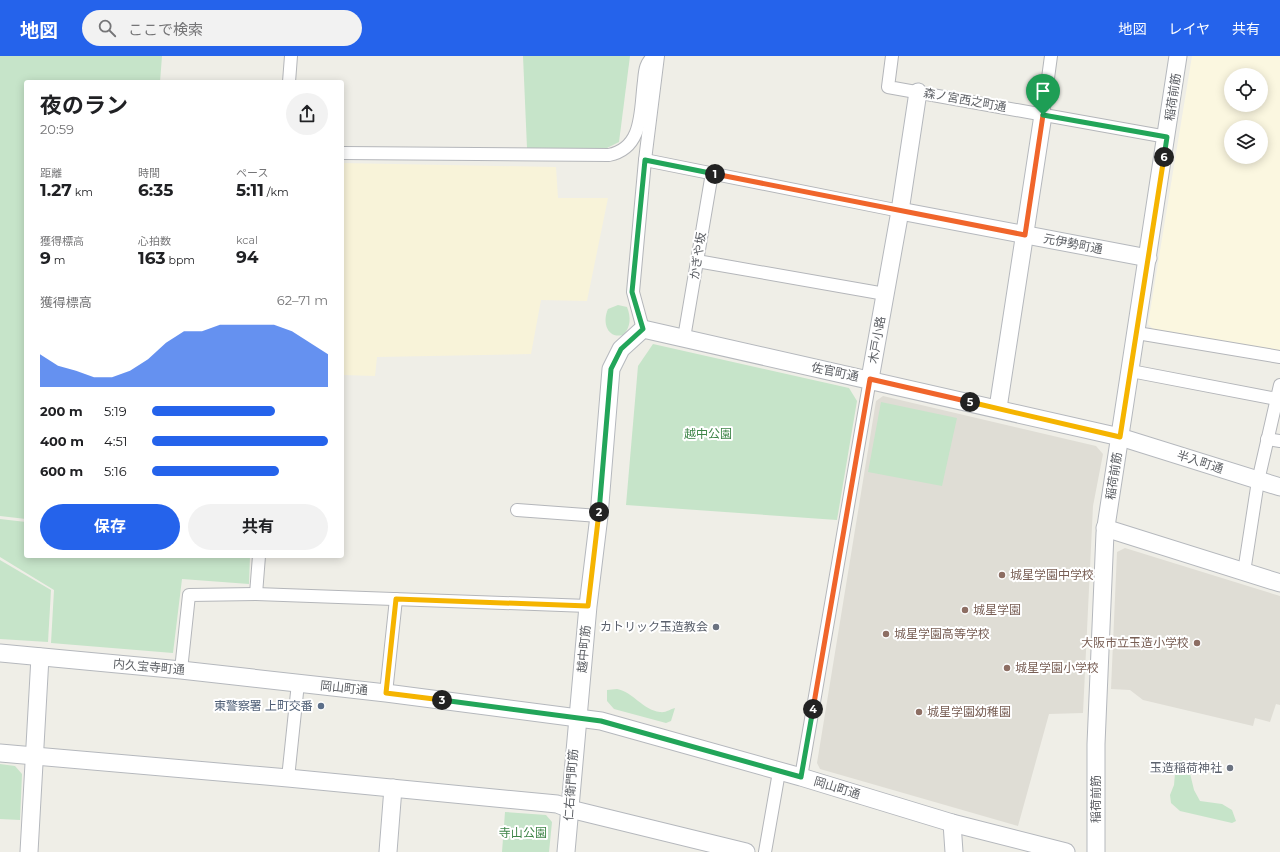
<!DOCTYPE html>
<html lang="ja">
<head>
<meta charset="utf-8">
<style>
  :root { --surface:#fff; --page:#f2f2f2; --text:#202124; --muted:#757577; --accent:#2563eb }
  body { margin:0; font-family:Montserrat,"Noto Sans JP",sans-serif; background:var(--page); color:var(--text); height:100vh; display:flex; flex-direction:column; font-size:15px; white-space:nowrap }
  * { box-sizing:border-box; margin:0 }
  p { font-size:13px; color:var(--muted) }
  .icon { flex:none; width:22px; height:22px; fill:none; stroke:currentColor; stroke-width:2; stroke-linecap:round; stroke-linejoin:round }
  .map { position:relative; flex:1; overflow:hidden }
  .details { position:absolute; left:24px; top:24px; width:320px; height:478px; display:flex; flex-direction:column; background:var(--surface); border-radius:4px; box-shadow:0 2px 10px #0003 }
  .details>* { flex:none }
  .tools { position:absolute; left:1224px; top:12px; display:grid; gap:8px }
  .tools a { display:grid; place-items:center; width:44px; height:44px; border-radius:50%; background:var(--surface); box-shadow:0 2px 10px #0003; font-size:20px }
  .pin { position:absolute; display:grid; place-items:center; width:34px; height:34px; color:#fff; margin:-41px -17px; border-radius:50% 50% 50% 0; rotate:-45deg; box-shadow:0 0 4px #0007 }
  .pin .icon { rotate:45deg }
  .km { position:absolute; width:20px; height:20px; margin:-10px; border-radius:50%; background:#222; color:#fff; font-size:11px; line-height:20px; text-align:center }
  .round { display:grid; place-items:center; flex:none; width:42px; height:42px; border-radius:21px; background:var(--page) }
  .overview { display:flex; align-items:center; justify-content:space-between; height:68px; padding:0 16px }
  h1 { font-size:22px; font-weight:700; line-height:30px }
  .figures { display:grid; grid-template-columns:repeat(3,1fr); gap:6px; height:68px; padding:4px 16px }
  .figures div { display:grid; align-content:center }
  .figures b { font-size:17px; font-weight:700 }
  .figures small { font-size:11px; font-weight:400 }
  .figures p { font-size:11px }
  .chart { height:112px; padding:8px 16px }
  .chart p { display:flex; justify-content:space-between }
  .chart svg { width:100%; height:72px; margin-top:4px; fill:var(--accent); opacity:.7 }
  .primary-button { display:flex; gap:8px; margin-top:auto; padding:8px 16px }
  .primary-button a { flex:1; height:46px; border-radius:24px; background:var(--accent); color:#fff; font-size:16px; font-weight:700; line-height:46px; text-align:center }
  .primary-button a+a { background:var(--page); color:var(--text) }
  ul { padding:0 16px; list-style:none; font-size:13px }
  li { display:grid; grid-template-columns:64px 48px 1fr; align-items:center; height:30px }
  li i { height:10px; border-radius:5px; background:var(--accent) }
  header { display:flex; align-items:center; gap:24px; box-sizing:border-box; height:56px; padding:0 20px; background:var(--accent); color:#fff }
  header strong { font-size:19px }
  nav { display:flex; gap:22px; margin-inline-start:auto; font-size:14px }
  .search { width:280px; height:36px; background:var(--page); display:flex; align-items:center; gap:10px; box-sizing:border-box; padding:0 14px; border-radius:22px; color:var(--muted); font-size:15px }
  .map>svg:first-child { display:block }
  .commercial { fill:#fbf7e0; fill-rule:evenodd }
  .education { fill:#dfddd5 }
  .green { fill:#c6e4c9 }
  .sand { fill:#f8f3d9 }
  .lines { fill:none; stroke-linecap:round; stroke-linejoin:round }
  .street-casing { stroke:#b4b6ba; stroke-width:14 }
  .secondary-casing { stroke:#b5b8bd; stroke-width:19 }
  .street { stroke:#fff; stroke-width:12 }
  .secondary { stroke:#fff; stroke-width:17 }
  .split-1-casing { stroke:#fff; stroke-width:8 }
  .split-2-casing { stroke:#fff; stroke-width:8 }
  .split-3-casing { stroke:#fff; stroke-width:8 }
  .split-4-casing { stroke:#fff; stroke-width:8 }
  .split-5-casing { stroke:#fff; stroke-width:8 }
  .split-6-casing { stroke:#fff; stroke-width:8 }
  .split-7-casing { stroke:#fff; stroke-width:8 }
  .split-1 { stroke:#f0652b; stroke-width:5 }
  .split-2 { stroke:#22a559; stroke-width:5 }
  .split-3 { stroke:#f5b400; stroke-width:5 }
  .split-4 { stroke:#22a559; stroke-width:5 }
  .split-5 { stroke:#f0652b; stroke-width:5 }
  .split-6 { stroke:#f5b400; stroke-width:5 }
  .split-7 { stroke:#22a559; stroke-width:5 }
  .education-dot { fill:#8d6e63; stroke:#fff; stroke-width:1.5 }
  .worship-dot { fill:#6b7280; stroke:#fff; stroke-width:1.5 }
  .service-dot { fill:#5c6f8a; stroke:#fff; stroke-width:1.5 }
  .labels { text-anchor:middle; stroke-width:4; stroke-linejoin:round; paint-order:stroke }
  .street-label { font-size:12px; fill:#5e6166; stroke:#fff }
  .park-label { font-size:12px; fill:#3e8548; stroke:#fff }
  .education-label { font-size:12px; fill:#785e54; stroke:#fff; text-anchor:start }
  .worship-label { font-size:12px; fill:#5b616d; stroke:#fff; text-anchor:end }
  .service-label { font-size:12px; fill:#4e5e75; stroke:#fff; text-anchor:end }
</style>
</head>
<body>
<header>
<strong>地図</strong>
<div class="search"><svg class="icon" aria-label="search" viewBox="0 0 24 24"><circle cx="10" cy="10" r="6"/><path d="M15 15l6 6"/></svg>ここで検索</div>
<nav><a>地図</a><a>レイヤ</a><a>共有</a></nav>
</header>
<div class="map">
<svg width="1280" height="796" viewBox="0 0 1280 796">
  <rect width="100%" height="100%" fill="#efeee7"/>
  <path class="commercial" d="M1192,0H1280V295L1154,274L1148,268ZM1231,19H1261V49H1231ZM1231,71H1261V101H1231Z"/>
  <g class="education">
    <path d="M883,340L1096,390L1103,398L1093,450L1083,657L1049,658L1018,770L820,713L817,707L876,345Z"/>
    <path d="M1125,492L1280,540V649L1276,648L1270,666L1255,662L1253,670L1143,644L1130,634L1111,633L1117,496Z"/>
  </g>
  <g class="green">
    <path d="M0,0H162L160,26H26V463L0,460Z"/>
    <path d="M523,0H630L619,86L607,92H527Z"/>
    <path d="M618,249L627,251C631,261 631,271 623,279C607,283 602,266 608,253Z"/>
    <path d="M653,288L849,332L857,345L837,464L626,449L638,310Z"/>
    <path d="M881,346L957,362L942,430L868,416Z"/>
    <path d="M0,463L26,466V500H250L249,528L182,523L173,597L51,587L54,534L0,501Z"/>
    <path d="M0,504L51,534L48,586L0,583Z"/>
    <path d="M617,633C633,636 643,654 660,656C666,657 670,653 675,652L671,665L666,667L614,653L607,645V634Z"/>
    <path d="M1181,704L1188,709L1194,734L1200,745L1222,748L1232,754L1236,765L1232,767L1180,755L1171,747L1170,739L1174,729L1176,706Z"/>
    <path d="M0,708L15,710L22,718L20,764L0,763Z"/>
    <path d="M505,756L546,759L552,766L549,796H502Z"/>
  </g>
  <path class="sand" d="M342,107L556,111L558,142H608L587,245L541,244L531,298L377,301L375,320L342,319Z"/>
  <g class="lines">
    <g class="street-casing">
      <g id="street">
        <path d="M892,0L888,31L1167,81"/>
        <path d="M289,26L291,0"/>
        <path d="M1043,59L1051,0"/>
        <path d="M342,97L609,99C644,92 640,54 644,25C645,15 645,7 654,0"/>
        <path d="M645,104L900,155"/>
        <path d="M697,205L885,238"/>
        <path d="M643,273L633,236L645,104L658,0"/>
        <path d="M1137,277L1280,301"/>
        <path d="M684,282L712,117"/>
        <path d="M1131,315L1277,343"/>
        <path d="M1267,383L1280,385"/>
        <path d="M517,454L599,460"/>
        <path d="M1244,516L1258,425L1280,329"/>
        <path d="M256,538L259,500"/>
        <path d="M181,614L189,539L256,538L588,550"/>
        <path d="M386,637L396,543"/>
        <path d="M801,721L870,323"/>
        <path d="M288,722L298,627"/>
        <path d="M765,796L779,716"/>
      </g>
    </g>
    <g class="secondary-casing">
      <g id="secondary">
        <path d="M900,155L1148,202"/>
        <path d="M870,323L900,155L918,36"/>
        <path d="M998,352L1043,59"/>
        <path d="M1105,472L1280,527"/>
        <path d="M0,597L181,614L386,637L601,665L801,721L952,767L1066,796"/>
        <path d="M0,697L288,722L557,748L570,753L746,796"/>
        <path d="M952,767L954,796"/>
        <path d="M29,796L40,601"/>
        <path d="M388,796L393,732"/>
        <path d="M566,796L588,550L599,460L611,313L621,293L643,273L1120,381L1280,431"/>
        <path d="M1096,796V688L1105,477L1178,0"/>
      </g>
    </g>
    <use href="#street" class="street"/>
    <use href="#secondary" class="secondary"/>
  </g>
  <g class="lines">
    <g class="split-1-casing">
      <path id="split-1" d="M715,118L1025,179L1043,59"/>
    </g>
    <g class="split-2-casing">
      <path id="split-2" d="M599,456L611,313L621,293L643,273L632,236L645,104L715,118"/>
    </g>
    <g class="split-3-casing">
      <path id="split-3" d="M442,644L386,637L396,543L588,550L599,456"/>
    </g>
    <g class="split-4-casing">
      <path id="split-4" d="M442,644L601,665L801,721L813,653"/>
    </g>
    <g class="split-5-casing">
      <path id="split-5" d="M813,653L870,323L970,346"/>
    </g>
    <g class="split-6-casing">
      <path id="split-6" d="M970,346L1120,381L1164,101"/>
    </g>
    <g class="split-7-casing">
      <path id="split-7" d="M1043,59L1167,81L1164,101"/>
    </g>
    <use href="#split-1" class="split-1"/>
    <use href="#split-2" class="split-2"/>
    <use href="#split-3" class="split-3"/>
    <use href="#split-4" class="split-4"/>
    <use href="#split-5" class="split-5"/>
    <use href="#split-6" class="split-6"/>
    <use href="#split-7" class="split-7"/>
  </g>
  <g class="education-dot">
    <circle cx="1002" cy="519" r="4"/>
    <circle cx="965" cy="554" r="4"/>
    <circle cx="886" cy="578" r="4"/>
    <circle cx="1197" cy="587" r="4"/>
    <circle cx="1007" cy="612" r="4"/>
    <circle cx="919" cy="656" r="4"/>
  </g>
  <g class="worship-dot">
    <circle cx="716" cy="571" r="4"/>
    <circle cx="1230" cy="712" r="4"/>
  </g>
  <circle class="service-dot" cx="321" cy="650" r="4"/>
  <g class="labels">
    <g class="street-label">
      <text transform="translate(1173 41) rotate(-82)" y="4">稲荷前筋</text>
      <text transform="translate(965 44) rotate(10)" y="4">森ノ宮西之町通</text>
      <text transform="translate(1073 188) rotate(11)" y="4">元伊勢町通</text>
      <text transform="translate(698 200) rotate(-81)" y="4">かぎや坂</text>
      <text transform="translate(877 284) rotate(-80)" y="4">木戸小路</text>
      <text transform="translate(835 316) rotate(12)" y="4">佐官町通</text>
      <text transform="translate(1200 406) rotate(18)" y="4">半入町通</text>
      <text transform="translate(1114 420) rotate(-81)" y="4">稲荷前筋</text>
      <text transform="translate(584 593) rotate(-85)" y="4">越中町筋</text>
      <text transform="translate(149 611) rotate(5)" y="4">内久宝寺町通</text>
      <text transform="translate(344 632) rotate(6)" y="4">岡山町通</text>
      <text transform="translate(571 729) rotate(-86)" y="4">仁右衛門町筋</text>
      <text transform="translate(837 732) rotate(17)" y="4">岡山町通</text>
      <text transform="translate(1096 743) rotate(-90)" y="4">稲荷前筋</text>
    </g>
    <g class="park-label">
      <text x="708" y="382">越中公園</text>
      <text x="523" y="781">寺山公園</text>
    </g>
    <g class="education-label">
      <text x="1010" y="523">城星学園中学校</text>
      <text x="973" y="558">城星学園</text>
      <text x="894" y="582">城星学園高等学校</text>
      <text x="1189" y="591" text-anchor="end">大阪市立玉造小学校</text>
      <text x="1015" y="616">城星学園小学校</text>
      <text x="927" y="660">城星学園幼稚園</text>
    </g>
    <g class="worship-label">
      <text x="708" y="575">カトリック玉造教会</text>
      <text x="1222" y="716">玉造稲荷神社</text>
    </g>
    <g class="service-label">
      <text x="313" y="654">東警察署 上町交番</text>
    </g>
  </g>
</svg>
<div class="tools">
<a><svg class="icon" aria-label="locate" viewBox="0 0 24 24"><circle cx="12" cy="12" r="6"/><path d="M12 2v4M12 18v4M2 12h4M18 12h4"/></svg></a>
<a><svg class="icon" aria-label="layers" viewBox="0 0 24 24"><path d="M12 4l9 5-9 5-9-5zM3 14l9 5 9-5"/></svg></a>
</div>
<div class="pin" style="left:1043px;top:59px;background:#1e9e55"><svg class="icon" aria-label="arrive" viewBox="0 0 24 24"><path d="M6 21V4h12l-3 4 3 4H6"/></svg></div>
<b class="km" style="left:715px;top:118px">1</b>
<b class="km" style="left:599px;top:456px">2</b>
<b class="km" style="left:442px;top:644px">3</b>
<b class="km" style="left:813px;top:653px">4</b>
<b class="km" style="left:970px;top:346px">5</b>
<b class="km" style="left:1164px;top:101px">6</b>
<section class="details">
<div class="overview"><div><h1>夜のラン</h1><p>20:59</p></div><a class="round"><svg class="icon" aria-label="share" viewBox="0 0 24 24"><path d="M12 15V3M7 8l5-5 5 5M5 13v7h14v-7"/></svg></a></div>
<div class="figures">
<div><p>距離</p><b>1.27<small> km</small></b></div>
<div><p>時間</p><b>6:35</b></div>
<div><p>ペース</p><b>5:11<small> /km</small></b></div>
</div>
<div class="figures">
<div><p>獲得標高</p><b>9<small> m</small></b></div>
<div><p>心拍数</p><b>163<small> bpm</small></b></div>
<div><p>kcal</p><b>94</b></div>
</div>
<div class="chart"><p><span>獲得標高</span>62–71 m</p>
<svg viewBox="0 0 160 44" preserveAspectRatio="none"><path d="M0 44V24L10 31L20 34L30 38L40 38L50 34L60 27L70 17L80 10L90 10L100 6L110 6L120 6L130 6L140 10L150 17L160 24V44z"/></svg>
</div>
<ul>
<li><b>200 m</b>5:19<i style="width:70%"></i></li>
<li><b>400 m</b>4:51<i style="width:100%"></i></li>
<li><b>600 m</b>5:16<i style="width:72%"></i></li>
</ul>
<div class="primary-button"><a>保存</a><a>共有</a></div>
</section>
</div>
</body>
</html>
